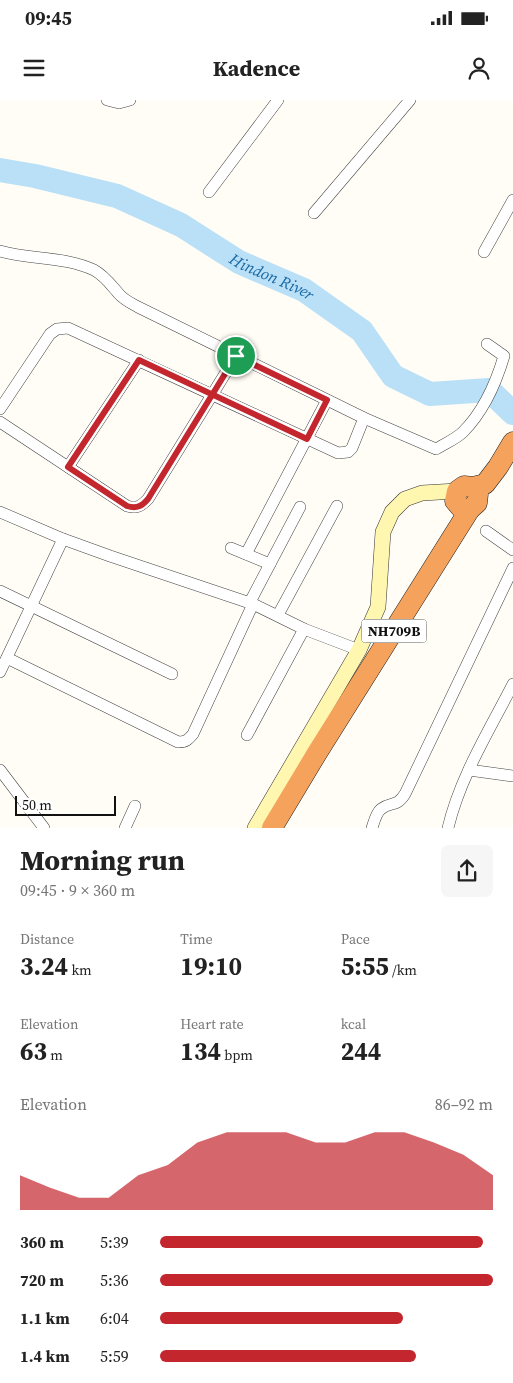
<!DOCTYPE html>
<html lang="en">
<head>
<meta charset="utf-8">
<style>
  :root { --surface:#fff; --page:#f6f6f6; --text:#222; --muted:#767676; --accent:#c4262e }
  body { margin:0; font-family:"Source Serif 4",serif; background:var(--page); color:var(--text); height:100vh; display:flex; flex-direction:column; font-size:19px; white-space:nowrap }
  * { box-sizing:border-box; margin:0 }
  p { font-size:16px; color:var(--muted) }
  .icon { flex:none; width:28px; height:28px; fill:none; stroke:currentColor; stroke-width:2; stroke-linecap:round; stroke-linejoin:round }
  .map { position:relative; height:728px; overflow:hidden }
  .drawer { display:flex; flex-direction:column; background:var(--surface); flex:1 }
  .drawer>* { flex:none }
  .scale { position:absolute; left:15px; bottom:12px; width:101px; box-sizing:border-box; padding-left:5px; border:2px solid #111; border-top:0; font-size:14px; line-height:18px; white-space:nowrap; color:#111; -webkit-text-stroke:4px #fff; paint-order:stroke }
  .pin { position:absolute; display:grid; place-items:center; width:42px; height:42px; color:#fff; margin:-21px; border:2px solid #fff; border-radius:50%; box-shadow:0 1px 5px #0007 }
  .round { display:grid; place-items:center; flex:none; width:52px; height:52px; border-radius:8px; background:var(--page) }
  .summary { display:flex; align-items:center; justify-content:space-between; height:85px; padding:0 20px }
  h1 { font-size:28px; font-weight:700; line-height:38px }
  .metrics { display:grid; grid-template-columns:repeat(3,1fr); gap:8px; height:85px; padding:5px 20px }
  .metrics div { display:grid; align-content:center }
  .metrics b { font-size:25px; font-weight:700 }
  .metrics small { font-size:14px; font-weight:400 }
  .metrics p { font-size:14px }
  .chart { height:140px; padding:10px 20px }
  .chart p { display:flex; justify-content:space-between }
  .chart svg { width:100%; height:90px; margin-top:5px; fill:var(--accent); opacity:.7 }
  ul { padding:0 20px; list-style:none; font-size:16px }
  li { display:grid; grid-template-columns:80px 60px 1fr; align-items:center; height:38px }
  li i { height:12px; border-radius:6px; background:var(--accent) }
  .status { display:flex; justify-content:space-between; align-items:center; height:35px; padding:0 25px; background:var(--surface); direction:ltr }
  .status svg { height:14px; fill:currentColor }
  header { display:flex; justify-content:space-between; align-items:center; height:65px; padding:0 20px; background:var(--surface); font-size:22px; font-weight:700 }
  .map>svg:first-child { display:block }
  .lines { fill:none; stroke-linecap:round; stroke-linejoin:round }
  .river { stroke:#b9e0f7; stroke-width:24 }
  .street-casing { stroke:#444; stroke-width:12 }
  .secondary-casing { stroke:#333; stroke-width:16 }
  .highway-casing { stroke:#222; stroke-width:21 }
  .street { stroke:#fff; stroke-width:11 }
  .secondary { stroke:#fff6b0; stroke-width:15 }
  .highway { stroke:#f5a25d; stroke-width:20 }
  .route-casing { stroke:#fff; stroke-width:10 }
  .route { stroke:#c4262e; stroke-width:6 }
  .labels { text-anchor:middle; stroke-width:5; stroke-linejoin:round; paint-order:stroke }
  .shield { fill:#fff; stroke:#585858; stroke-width:1 }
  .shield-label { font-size:14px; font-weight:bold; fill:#111 }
  .water-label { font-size:16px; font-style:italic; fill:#1768a6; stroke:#fff }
</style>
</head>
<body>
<div class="status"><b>09:45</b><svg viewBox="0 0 49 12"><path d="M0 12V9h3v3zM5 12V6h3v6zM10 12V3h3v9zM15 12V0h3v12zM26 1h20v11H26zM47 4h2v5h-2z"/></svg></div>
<header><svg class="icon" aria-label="menu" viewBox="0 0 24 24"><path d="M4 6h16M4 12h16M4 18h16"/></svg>Kadence<svg class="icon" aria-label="person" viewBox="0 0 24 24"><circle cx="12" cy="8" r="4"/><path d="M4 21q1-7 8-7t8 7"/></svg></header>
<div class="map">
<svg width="513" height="728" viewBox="0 0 513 728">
  <rect width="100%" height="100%" fill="#fffdf5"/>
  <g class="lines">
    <path class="river" id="s1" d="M0,70L35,76L117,96L181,125L239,162L304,190L362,231L393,276L430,294L489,290L513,313"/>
    <g class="street-casing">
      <g id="street">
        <path d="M107,0L119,3L130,0"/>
        <path d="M209,92L278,0"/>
        <path d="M314,113L410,0"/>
        <path d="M0,151C31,160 64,156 94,170C105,176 111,185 119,194C124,200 131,203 138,207L364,318L436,349C444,344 456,339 463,332C483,312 496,283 504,256L487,244"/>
        <path d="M484,152L513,100"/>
        <path d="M0,309L50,234L57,229L68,228L338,353L348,352L352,348L364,318"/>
        <path d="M0,322L127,406C137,409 141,406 148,399L236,256"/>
        <path d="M68,367L139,260"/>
        <path d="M0,412L63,439L110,456L253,504L304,529L359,550"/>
        <path d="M486,431L513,450"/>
        <path d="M231,448L270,464"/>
        <path d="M246,454L327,300"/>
        <path d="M0,491L172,574"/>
        <path d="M250,502L300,407"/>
        <path d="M278,515L337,406"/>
        <path d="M7,558L178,642C186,642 188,640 193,634L253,504"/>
        <path d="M0,572L63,439"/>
        <path d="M247,635L304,529"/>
        <path d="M0,670L44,728"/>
        <path d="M469,670L513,676"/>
        <path d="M125,728L135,706"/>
        <path d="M372,728C374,722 376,713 381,709C391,701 396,708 405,694L513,468"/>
        <path d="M448,728C460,677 489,631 513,584"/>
      </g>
    </g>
    <g class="secondary-casing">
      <path id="secondary" d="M255,728L359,550L378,507L383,432L392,412L405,399L422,393L457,391"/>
    </g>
    <g class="highway-casing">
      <g id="highway">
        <path d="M473,387L478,394L477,403L470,409L461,408L455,401L457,391L464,386L473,387L485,384L498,367L513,342"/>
        <path d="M272,728L317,653L470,409"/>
      </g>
    </g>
    <use href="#street" class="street"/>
    <use href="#secondary" class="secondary"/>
    <use href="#highway" class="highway"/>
  </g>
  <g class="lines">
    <g class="route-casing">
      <path id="route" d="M236,256L148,399C142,406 137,409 127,406L68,367L139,260L307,339L327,300L236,256"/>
    </g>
    <use href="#route" class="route"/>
  </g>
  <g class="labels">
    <rect class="shield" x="361.5" y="519.5" width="65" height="23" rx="4"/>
    <g class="shield-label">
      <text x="394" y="536">NH709B</text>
    </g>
    <g class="water-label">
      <text dy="6" stroke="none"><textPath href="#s1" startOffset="295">Hindon River</textPath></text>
    </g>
  </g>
</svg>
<div class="scale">50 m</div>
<div class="pin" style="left:236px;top:256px;background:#1e9e55"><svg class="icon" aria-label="arrive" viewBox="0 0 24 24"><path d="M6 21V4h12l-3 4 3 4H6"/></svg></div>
</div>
<section class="drawer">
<div class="summary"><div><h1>Morning run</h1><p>09:45 · 9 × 360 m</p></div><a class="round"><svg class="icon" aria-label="share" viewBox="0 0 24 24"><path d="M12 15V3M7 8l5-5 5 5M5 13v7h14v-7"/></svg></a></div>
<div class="metrics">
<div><p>Distance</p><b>3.24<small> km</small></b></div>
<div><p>Time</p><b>19:10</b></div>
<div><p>Pace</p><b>5:55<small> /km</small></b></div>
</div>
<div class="metrics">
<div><p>Elevation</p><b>63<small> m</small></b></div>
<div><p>Heart rate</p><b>134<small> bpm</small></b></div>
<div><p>kcal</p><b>244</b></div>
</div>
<div class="chart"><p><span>Elevation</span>86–92 m</p>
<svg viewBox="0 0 160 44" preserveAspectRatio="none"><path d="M0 44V27L10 33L20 38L30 38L40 27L50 22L60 11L70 6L80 6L90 6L100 11L110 11L120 6L130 6L140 11L150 17L160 27V44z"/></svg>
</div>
<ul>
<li><b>360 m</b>5:39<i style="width:97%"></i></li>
<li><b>720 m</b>5:36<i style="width:100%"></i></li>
<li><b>1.1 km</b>6:04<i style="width:73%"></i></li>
<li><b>1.4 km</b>5:59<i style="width:77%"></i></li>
</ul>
</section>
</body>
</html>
